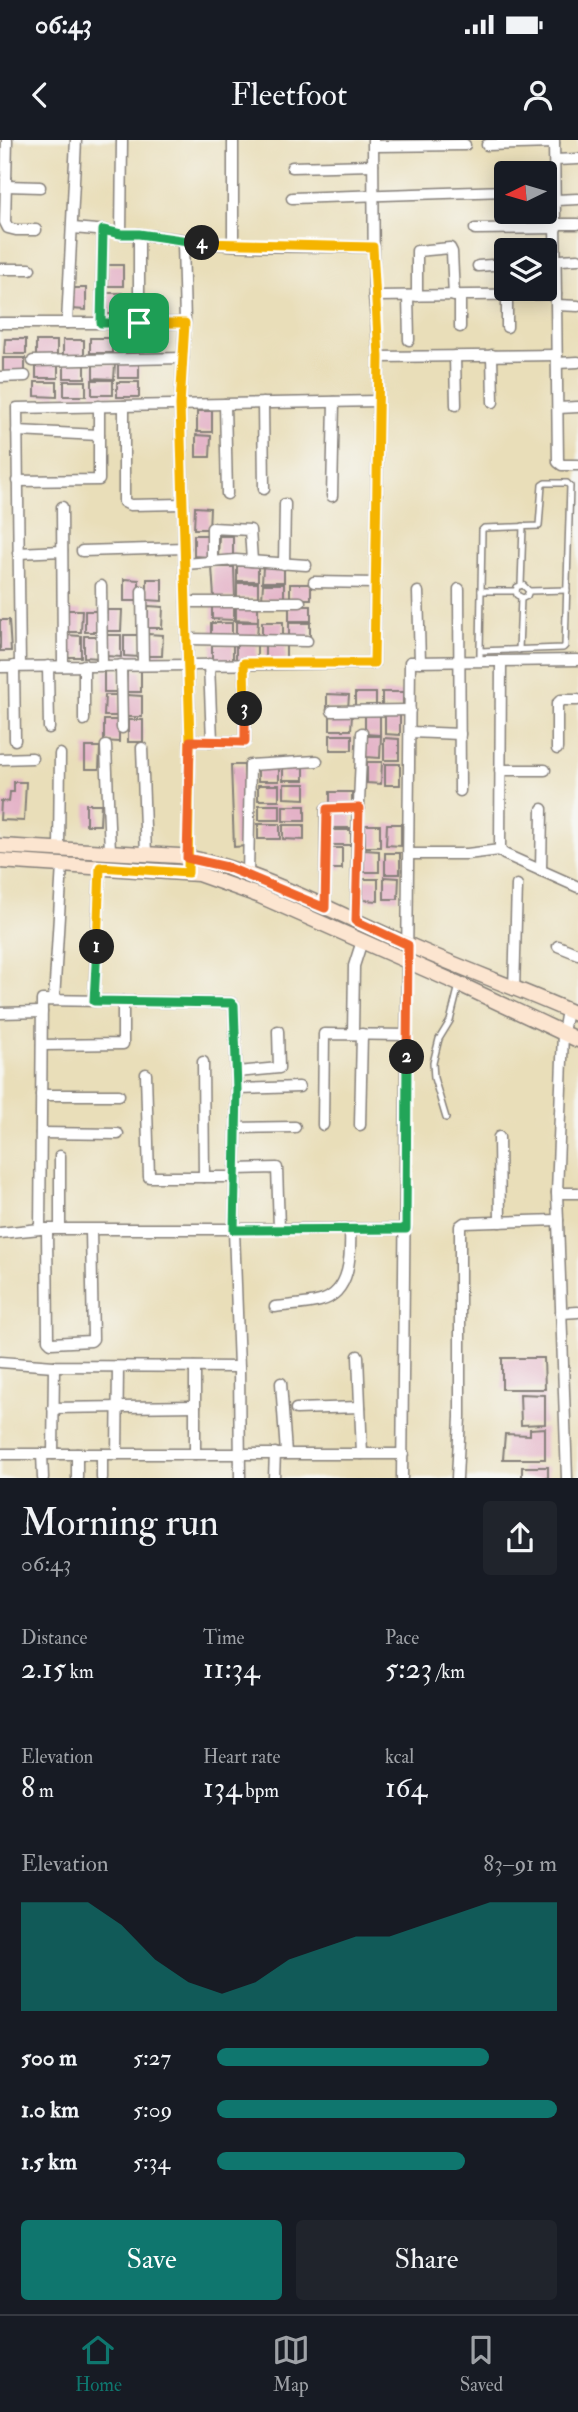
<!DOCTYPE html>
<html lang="en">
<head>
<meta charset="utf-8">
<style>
  :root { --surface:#171b24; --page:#20242c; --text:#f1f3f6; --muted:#9ea1a6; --line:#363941; --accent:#0f766e }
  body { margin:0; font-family:"IM FELL Double Pica",serif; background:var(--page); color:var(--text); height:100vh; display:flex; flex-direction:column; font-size:26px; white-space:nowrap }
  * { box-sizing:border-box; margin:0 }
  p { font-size:23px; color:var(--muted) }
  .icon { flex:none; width:38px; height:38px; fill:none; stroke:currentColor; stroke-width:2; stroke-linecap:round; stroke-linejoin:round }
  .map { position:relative; height:1338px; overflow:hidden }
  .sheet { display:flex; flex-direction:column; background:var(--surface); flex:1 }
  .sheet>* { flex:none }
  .needle { width:46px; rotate:265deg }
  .tools { position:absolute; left:494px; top:21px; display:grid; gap:14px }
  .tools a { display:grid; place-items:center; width:63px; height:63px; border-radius:7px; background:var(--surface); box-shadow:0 4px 18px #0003; font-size:35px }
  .pin { position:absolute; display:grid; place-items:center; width:60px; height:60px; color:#fff; margin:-30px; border-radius:14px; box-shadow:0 4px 10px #0006 }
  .km { position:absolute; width:35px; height:35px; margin:-18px; border-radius:50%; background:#222; color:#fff; font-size:19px; line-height:35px; text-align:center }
  .round { display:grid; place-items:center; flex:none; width:74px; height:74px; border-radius:7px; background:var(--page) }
  .overview { display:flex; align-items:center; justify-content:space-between; height:119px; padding:0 21px }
  h1 { font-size:38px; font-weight:600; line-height:52px }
  .metrics { display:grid; grid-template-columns:repeat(3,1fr); gap:10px; height:119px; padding:7px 21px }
  .metrics div { display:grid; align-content:center }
  .metrics b { font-size:30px; font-weight:600 }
  .metrics small { font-size:19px; font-weight:400 }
  .metrics p { font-size:19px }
  .chart { height:196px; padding:14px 21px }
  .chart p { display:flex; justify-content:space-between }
  .chart svg { width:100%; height:126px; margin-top:7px; fill:var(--accent); opacity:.7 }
  .button { display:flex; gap:14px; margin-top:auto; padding:14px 21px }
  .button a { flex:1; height:80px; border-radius:7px; background:var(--accent); color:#fff; font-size:28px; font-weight:600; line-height:80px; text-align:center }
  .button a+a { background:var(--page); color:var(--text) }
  ul { padding:0 21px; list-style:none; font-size:23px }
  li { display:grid; grid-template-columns:112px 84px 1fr; align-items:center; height:52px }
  li i { height:18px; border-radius:9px; background:var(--accent) }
  .status { display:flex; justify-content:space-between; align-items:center; height:49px; padding:0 35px; background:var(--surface); direction:ltr }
  .status svg { height:19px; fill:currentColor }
  header { display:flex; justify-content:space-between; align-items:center; height:91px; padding:0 21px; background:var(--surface); font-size:32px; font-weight:600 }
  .tabs { display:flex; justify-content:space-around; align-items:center; height:98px; border-top:2px solid var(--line); background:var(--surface); font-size:19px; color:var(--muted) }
  .tabs a { display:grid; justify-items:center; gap:4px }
  .tabs .current { color:var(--accent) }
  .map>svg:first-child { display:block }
  .building { fill:#e4b2c7 }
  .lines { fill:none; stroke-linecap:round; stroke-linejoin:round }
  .lane-casing { stroke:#86807a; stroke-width:8 }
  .street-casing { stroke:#86807a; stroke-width:13 }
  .secondary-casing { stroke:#86807a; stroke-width:17 }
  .lane { stroke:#fff; stroke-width:5 }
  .street { stroke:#fff; stroke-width:10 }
  .secondary { stroke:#fce5d0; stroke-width:14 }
  .split-1-casing { stroke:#fff; stroke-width:14 }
  .split-2-casing { stroke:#fff; stroke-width:14 }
  .split-3-casing { stroke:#fff; stroke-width:14 }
  .split-4-casing { stroke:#fff; stroke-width:14 }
  .split-5-casing { stroke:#fff; stroke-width:14 }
  .split-1 { stroke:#f5b400; stroke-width:9 }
  .split-2 { stroke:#22a559; stroke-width:9 }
  .split-3 { stroke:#f0652b; stroke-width:9 }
  .split-4 { stroke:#f5b400; stroke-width:9 }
  .split-5 { stroke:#22a559; stroke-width:9 }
</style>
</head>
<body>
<div class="status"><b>06:43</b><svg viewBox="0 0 49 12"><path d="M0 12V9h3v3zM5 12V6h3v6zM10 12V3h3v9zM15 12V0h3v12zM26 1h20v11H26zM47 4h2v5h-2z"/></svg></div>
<header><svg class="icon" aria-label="back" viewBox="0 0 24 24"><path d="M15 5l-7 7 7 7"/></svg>Fleetfoot<svg class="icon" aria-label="person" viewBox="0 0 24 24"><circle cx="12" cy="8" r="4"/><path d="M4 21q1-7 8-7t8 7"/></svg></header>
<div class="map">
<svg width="578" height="1338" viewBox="0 0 578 1338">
  <rect width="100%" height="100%" fill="#f6f6f2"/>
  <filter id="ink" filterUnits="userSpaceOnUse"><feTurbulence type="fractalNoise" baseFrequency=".0143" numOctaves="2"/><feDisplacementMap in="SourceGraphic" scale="14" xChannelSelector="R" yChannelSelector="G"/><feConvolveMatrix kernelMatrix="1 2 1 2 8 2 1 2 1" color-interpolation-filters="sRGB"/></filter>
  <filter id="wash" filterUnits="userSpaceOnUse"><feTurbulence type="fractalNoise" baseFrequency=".00686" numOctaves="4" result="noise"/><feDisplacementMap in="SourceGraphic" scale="28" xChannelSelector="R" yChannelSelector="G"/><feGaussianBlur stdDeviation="1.57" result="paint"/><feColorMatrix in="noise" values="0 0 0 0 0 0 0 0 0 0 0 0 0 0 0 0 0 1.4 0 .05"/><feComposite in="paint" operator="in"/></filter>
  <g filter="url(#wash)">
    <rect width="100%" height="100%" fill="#e9deb9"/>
    <g id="blocks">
      <g class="building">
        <rect x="108" y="125" width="15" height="21"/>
        <path d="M71,148H86V170L71,169Z"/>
        <rect x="107" y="153" width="15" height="21"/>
        <rect x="90" y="198" width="22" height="15"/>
        <rect x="118" y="198" width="21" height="15"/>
        <path d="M5,199H26V214H4Z"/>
        <rect x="63" y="200" width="21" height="15"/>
        <rect x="36" y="201" width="21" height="15"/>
        <rect x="3" y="218" width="22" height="15"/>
        <path d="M36,223L58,224V238H36Z"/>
        <rect x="64" y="223" width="21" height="15"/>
        <rect x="118" y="223" width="21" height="15"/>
        <path d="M93,224H115L114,239L93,238Z"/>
        <rect x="92" y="240" width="21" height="15"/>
        <rect x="64" y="241" width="22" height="15"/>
        <path d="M35,242H57V257L35,256Z"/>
        <rect x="117" y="242" width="22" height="15"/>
        <rect x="197" y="271" width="15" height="21"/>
        <path d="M196,295L211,296L210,317H196Z"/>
        <path d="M195,367L210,368L209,389H194Z"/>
        <path d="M194,395H209V417L194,416Z"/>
        <path d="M219,396H233V418H218Z"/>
        <rect x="237" y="426" width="21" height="15"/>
        <path d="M212,427H234L235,458L214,457Z"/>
        <path d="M263,427H284V442H262Z"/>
        <path d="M124,439L139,440V461H124Z"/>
        <path d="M147,439H162V461L147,460Z"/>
        <rect x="237" y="443" width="21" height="15"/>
        <path d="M263,444H284V459H262Z"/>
        <rect x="290" y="444" width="21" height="15"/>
        <path d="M212,464L234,465V480L212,479Z"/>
        <path d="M148,466L163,467L162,488H148Z"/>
        <path d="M236,466H258V481L236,480Z"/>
        <rect x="289" y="466" width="22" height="15"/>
        <path d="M67,470H82L81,492H66Z"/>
        <path d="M107,470H122L121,491H106Z"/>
        <rect x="85" y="471" width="15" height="21"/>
        <path d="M0,480H9L11,511H0Z"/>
        <path d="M236,482H258L257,497H236Z"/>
        <rect x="262" y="482" width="21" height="15"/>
        <rect x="211" y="483" width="21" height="15"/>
        <rect x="289" y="483" width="21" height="15"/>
        <path d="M148,494L163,495L162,516H147Z"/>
        <path d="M66,495L81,496V517H66Z"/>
        <path d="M106,495H121V517L106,516Z"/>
        <path d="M124,495H139V517L124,516Z"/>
        <path d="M84,496H99V518L84,517Z"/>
        <rect x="212" y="505" width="21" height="15"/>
        <rect x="236" y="505" width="21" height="15"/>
        <rect x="265" y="505" width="21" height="15"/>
        <path d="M104,530H119L118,552H104Z"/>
        <path d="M127,530L141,531V552H126Z"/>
        <rect x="382" y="552" width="21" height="15"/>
        <rect x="355" y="553" width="21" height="15"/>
        <path d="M327,554L349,555L348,569H327Z"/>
        <path d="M105,555H119V576H104Z"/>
        <path d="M127,555L142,556V577H127Z"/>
        <path d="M365,573H380V595L365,594Z"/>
        <path d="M385,573H400V595L385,594Z"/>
        <path d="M330,575H352L351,590H330Z"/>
        <path d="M104,580H119V602L104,601Z"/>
        <rect x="128" y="580" width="15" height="22"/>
        <rect x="330" y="595" width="22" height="15"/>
        <path d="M366,596H381L380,618L366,617Z"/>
        <path d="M384,598L399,599V620H384Z"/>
        <path d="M85,607H100L99,629H85Z"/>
        <path d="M367,622H382L381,644L367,643Z"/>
        <rect x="385" y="624" width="15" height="21"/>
        <path d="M231,625H244L247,706L234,707Z"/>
        <rect x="283" y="625" width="21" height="15"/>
        <rect x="258" y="626" width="21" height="15"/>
        <path d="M14,642H26L24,681L0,680L1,661L9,662L10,652H14Z"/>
        <path d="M284,644H305V659L284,658Z"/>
        <rect x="258" y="645" width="21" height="15"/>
        <rect x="330" y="652" width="22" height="15"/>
        <path d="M86,664H101L100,685H86Z"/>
        <rect x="259" y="665" width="21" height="15"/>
        <rect x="283" y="666" width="22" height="15"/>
        <rect x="331" y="673" width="21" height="15"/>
        <rect x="258" y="684" width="22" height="15"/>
        <path d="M387,684H401V706L386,705Z"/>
        <path d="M283,685H304V700L283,699Z"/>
        <rect x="365" y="685" width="15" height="22"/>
        <rect x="330" y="690" width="21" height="15"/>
        <rect x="327" y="708" width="15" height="21"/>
        <path d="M364,710L379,711V732H364Z"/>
        <rect x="385" y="713" width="15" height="21"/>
        <path d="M384,737L399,738L398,759H384Z"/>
        <path d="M363,739H378V761L363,760Z"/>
        <path d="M502,1218H544L545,1249H502Z"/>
        <path d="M520,1254L545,1255V1284L521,1285Z"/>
        <path d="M545,1288V1319H503L505,1294L530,1295V1289Z"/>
        <rect x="522" y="1327" width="26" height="11"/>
      </g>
    </g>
  </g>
  <g filter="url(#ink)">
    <use href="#blocks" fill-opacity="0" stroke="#86807a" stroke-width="2"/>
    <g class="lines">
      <g class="lane-casing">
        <g id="lane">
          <path d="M521,445L523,386"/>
          <path d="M481,451H516L517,447L523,445L529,451"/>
          <path d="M516,451L517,455L523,458L527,456L529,451L567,450"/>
          <path d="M519,510L521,458"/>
          <path d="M480,511L563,508L565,506L570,346L567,343H545L542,345L539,386L484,388L482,390L480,511V521"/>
          <path d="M446,978L434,938L433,923L439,899L450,881L459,845"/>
        </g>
      </g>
      <g class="street-casing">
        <g id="street">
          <path d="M7,0L5,82L8,88L16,90H36"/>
          <path d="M122,0L121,94C156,94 192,102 228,105C276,108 325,106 373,107"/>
          <path d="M554,0L558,322L562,325H578"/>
          <path d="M487,5L554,3"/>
          <path d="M374,6L465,5"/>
          <path d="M555,20L578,19"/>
          <path d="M292,27L373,25"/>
          <path d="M6,46L40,47"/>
          <path d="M292,58L506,51"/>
          <path d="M556,60L578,59"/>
          <path d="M555,84H578"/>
          <path d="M73,88L108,91"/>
          <path d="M475,89L556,88"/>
          <path d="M183,101L185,183L180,265L190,601L188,733"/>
          <path d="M233,105V0"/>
          <path d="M544,121L578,119"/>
          <path d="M478,126L506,124"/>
          <path d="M0,129H30"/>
          <path d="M507,155V187"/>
          <path d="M374,156L556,154"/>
          <path d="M408,156L409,200"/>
          <path d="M417,156V111L450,108L452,112L454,156"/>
          <path d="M460,156V187"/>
          <path d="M557,165L578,166"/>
          <path d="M0,183H185"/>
          <path d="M67,183L76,0"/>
          <path d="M101,183L103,90"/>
          <path d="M139,183V94"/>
          <path d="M492,215L493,262"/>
          <path d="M455,216L456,265"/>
          <path d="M379,217L557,215"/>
          <path d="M33,221L183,218"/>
          <path d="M557,223L578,222"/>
          <path d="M0,237L25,236"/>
          <path d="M263,263L264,349"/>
          <path d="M225,264L227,354"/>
          <path d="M124,266V362L130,365L183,364"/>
          <path d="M558,268L578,267"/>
          <path d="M17,291L99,295"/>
          <path d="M17,341L99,340V266"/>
          <path d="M332,356L334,262"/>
          <path d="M62,367L63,526"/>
          <path d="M82,411L185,408"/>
          <path d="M18,413L62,411"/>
          <path d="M212,422V388L250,390L252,421"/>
          <path d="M185,424L236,420L306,425"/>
          <path d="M284,424L285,364"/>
          <path d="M314,442L375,443"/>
          <path d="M101,446L102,525"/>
          <path d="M459,449L460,651"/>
          <path d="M142,451L143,524"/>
          <path d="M418,452L420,522"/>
          <path d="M186,462H300"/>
          <path d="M188,499L307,501"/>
          <path d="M501,521L500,710L504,714L578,747"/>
          <path d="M209,524L212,601"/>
          <path d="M84,525V580"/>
          <path d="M121,525L122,588"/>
          <path d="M14,526L15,600"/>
          <path d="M20,526L17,268L377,261"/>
          <path d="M48,526L49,588"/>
          <path d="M0,527L374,523L379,217L374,156L373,0"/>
          <path d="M332,571L410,570"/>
          <path d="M410,592L460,594"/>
          <path d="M190,601L245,602L244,523"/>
          <path d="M106,606L110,712"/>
          <path d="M142,608L146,714"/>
          <path d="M557,609V564L561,560H578"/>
          <path d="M0,619L32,618"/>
          <path d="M500,630H545"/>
          <path d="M59,709L60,614"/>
          <path d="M409,714H467L500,710"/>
          <path d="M541,731L542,669"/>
          <path d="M248,736L250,625L317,621"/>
          <path d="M325,768L326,669L359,668"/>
          <path d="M356,781L357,710L362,593"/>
          <path d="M558,806L578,814"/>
          <path d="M514,850L517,745"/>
          <path d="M54,860L62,725"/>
          <path d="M94,861L100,727"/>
          <path d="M0,873L42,872"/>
          <path d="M353,894L354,826L362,801"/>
          <path d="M42,905L123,904V861"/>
          <path d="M203,922L204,1037"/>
          <path d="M237,932L279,928L278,891"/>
          <path d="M146,934L149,1037H235"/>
          <path d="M237,949L299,947"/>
          <path d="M41,955H119"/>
          <path d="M323,985L324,894L407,895"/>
          <path d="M360,985L362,894"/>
          <path d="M236,988L295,987"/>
          <path d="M41,993L118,994"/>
          <path d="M499,997L500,1082"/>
          <path d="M60,1016V1089"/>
          <path d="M237,1029L277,1028L279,1088"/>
          <path d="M557,1053H578"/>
          <path d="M40,1089L42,860L231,863L234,865L237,949L234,1090L239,1227L240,1338"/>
          <path d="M47,1089L48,1200L51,1203L91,1201L93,1199L91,1090"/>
          <path d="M0,1093L40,1089H406"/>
          <path d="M275,1167C289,1165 306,1165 320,1161C351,1153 351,1114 350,1089"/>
          <path d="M561,1173L578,1172"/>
          <path d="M358,1216L362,1314"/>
          <path d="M0,1222L54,1226L239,1227"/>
          <path d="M195,1227V1314"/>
          <path d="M281,1243L286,1313"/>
          <path d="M53,1268L195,1266"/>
          <path d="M296,1269L360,1267"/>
          <path d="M0,1314H403"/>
          <path d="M42,1314L43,1338"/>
          <path d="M53,1314L54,1226"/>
          <path d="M77,1314V1338"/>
          <path d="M102,1314V1338"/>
          <path d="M117,1314L118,1227"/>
          <path d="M274,1338L275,1313"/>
          <path d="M402,1338L410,522L578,520"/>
          <path d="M457,1338L460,1277V1086L464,1083L558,1080"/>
          <path d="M567,1338L557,1053L563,893L567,870"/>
        </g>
      </g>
      <g class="secondary-casing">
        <g id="secondary">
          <path d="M0,706L179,716C255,728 339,775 409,805C465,830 523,850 578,875"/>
          <path d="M0,721L198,734L260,756L459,844L578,900"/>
        </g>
      </g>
      <use href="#lane" class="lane"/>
      <use href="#street" class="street"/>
      <use href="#secondary" class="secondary"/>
    </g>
  </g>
  <g class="lines" filter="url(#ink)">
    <g class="split-1-casing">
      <path id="split-1" d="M97,807L100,727L188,733L190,601L180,265L185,183H139"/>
    </g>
    <g class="split-2-casing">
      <path id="split-2" d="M97,807L94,861L231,863L234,865L237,949L234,1090L406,1089L407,917"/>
    </g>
    <g class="split-3-casing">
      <path id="split-3" d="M245,569V602L190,601L187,718L227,727L325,768L327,669L359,668L356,781L408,805L407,917"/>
    </g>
    <g class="split-4-casing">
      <path id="split-4" d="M202,103L373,107L379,217L374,523H244L245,569"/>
    </g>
    <g class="split-5-casing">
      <path id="split-5" d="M139,183H101L103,90L121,94H139L202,103"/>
    </g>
    <use href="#split-1" class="split-1"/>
    <use href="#split-2" class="split-2"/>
    <use href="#split-3" class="split-3"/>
    <use href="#split-4" class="split-4"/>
    <use href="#split-5" class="split-5"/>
  </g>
</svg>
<div class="tools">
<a><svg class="needle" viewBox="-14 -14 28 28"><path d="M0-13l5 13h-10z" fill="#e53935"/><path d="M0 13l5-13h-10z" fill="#9ea1a6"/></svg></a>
<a><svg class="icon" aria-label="layers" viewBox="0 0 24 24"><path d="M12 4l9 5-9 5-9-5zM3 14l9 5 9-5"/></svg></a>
</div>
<div class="pin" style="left:139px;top:183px;background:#1e9e55"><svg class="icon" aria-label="arrive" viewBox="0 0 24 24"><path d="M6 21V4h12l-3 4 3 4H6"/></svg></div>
<b class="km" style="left:97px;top:807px">1</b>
<b class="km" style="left:407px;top:917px">2</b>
<b class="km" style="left:245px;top:569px">3</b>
<b class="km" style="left:202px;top:103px">4</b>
</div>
<section class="sheet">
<div class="overview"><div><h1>Morning run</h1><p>06:43</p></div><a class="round"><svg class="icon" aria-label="share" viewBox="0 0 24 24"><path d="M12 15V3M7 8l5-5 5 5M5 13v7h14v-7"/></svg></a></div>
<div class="metrics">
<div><p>Distance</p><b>2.15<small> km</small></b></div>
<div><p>Time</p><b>11:34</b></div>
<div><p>Pace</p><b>5:23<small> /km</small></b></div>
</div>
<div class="metrics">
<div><p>Elevation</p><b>8<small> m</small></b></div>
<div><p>Heart rate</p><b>134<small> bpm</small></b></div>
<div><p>kcal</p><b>164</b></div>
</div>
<div class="chart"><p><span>Elevation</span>83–91 m</p>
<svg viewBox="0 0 160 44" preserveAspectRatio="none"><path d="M0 44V6L10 6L20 6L30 14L40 26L50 34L60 38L70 34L80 26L90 22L100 18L110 18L120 14L130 10L140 6L150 6L160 6V44z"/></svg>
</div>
<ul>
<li><b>500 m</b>5:27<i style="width:80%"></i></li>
<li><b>1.0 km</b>5:09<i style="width:100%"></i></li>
<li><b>1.5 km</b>5:34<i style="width:73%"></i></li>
</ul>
<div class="button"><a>Save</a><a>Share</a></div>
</section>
<nav class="tabs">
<a class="current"><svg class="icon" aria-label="home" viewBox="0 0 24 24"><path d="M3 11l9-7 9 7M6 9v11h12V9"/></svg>Home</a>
<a><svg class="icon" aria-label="map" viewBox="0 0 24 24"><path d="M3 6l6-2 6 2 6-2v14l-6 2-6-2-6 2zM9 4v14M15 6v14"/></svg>Map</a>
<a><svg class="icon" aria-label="saved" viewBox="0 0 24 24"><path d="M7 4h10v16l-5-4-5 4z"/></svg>Saved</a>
</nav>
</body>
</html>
